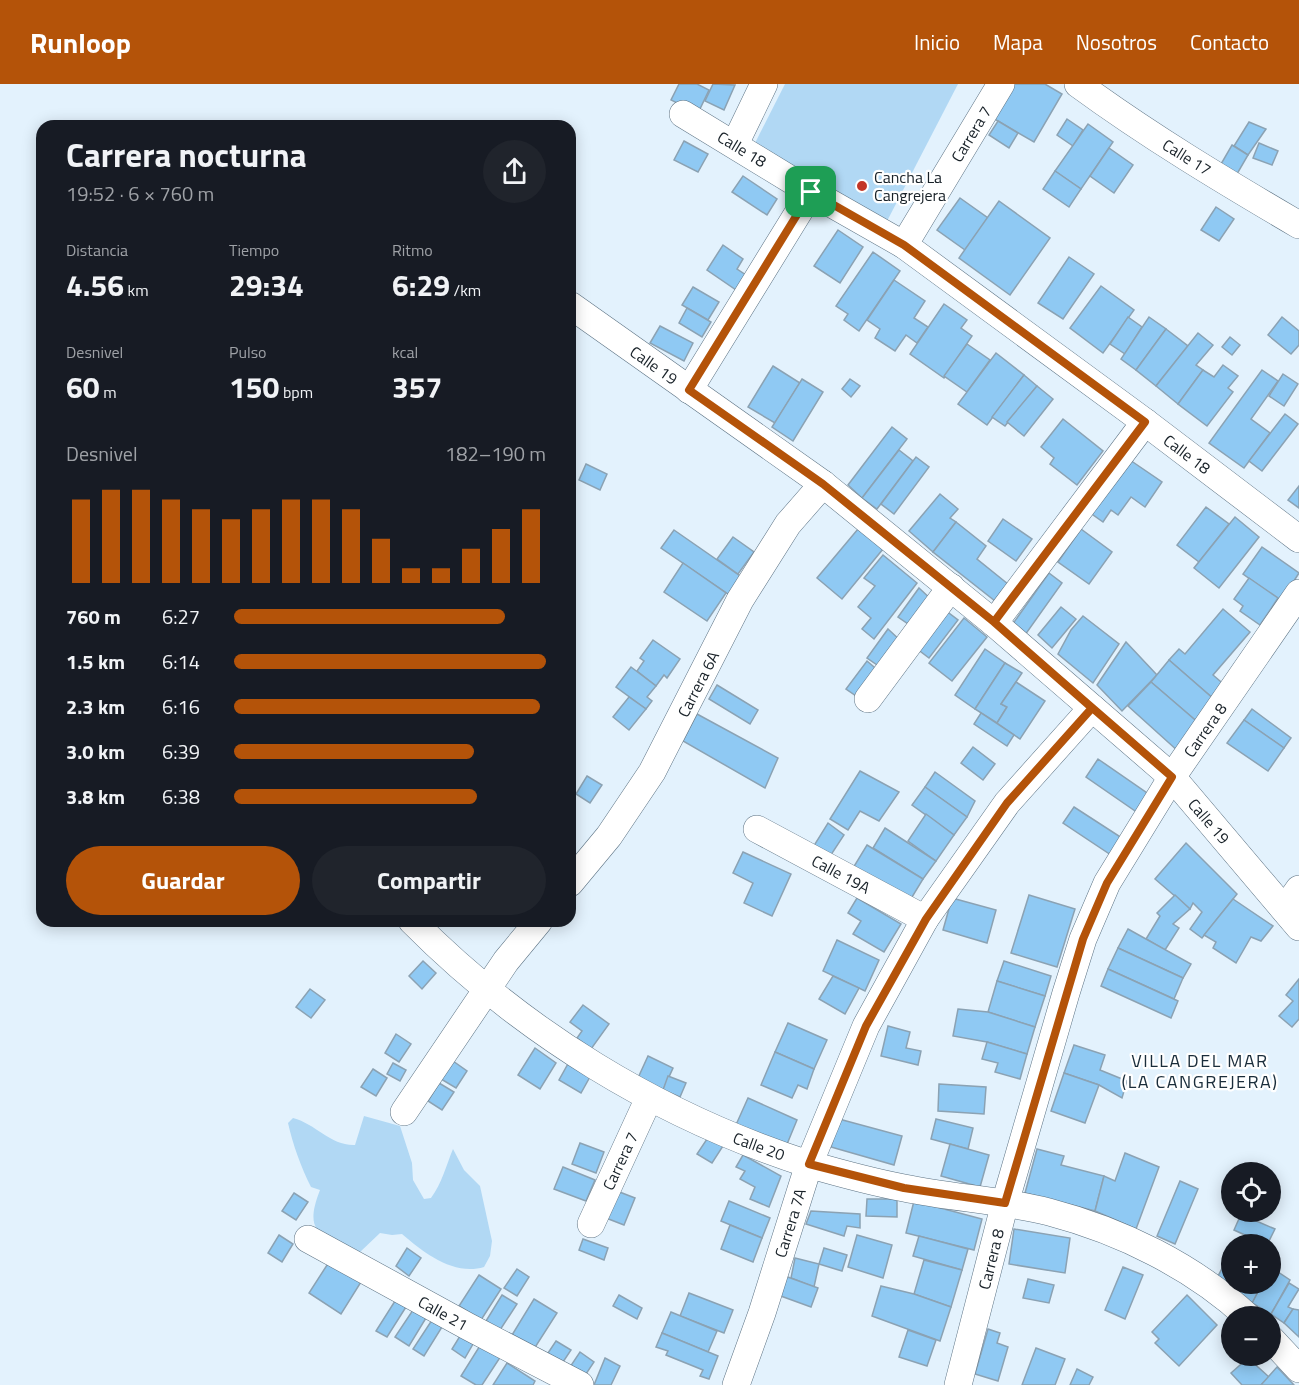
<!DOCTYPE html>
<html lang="es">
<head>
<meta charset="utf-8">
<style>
  :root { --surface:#171b24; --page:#20242c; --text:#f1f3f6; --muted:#9ea1a6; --accent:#b45309 }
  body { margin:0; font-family:"Titillium Web",sans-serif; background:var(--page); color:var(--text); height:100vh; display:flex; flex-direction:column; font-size:22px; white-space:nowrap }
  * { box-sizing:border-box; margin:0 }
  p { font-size:20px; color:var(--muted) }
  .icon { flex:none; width:33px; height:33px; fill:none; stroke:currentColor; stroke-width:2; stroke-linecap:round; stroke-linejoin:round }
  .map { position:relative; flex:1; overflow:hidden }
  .drawer { position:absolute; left:36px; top:36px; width:540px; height:807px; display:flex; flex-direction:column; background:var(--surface); border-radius:18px; box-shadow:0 3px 15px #0003 }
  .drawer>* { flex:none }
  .buttons { position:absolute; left:1221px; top:1078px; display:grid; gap:12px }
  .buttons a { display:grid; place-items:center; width:60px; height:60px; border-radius:50%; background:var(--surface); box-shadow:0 3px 15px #0003; font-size:30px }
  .pin { position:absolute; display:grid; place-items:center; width:51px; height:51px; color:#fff; margin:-26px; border-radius:12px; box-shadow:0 3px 9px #0006 }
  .round { display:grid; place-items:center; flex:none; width:63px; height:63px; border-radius:32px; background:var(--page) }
  .head { display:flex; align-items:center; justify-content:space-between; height:102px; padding:0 30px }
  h1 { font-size:33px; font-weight:700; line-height:45px }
  .metrics { display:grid; grid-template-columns:repeat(3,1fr); gap:9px; height:102px; padding:6px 30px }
  .metrics div { display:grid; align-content:center }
  .metrics b { font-size:30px; font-weight:700 }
  .metrics small { font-size:16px; font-weight:400 }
  .metrics p { font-size:16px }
  .chart { height:168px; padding:12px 30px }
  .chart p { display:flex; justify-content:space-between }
  .chart svg { width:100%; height:108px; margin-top:6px; stroke:var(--accent); stroke-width:6 }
  .cta { display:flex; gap:12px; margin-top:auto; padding:12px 30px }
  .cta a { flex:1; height:69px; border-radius:36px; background:var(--accent); color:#fff; font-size:24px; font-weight:700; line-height:69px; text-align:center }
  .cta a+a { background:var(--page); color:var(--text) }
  ul { padding:0 30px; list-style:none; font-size:20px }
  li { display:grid; grid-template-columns:96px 72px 1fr; align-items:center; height:45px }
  li i { height:15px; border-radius:8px; background:var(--accent) }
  header { display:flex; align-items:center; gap:36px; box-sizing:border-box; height:84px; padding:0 30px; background:var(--accent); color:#fff }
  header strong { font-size:28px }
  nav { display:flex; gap:33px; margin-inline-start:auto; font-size:21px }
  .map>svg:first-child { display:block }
  .green { fill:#b1d8f4 }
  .building { fill:#8fc9f3; stroke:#8ba2b3; stroke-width:1.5 }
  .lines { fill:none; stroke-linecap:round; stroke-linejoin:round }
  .minor-casing { stroke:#5d7384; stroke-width:28 }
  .minor { stroke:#fff; stroke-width:27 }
  .route-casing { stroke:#fff; stroke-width:12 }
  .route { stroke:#b45309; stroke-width:8 }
  .poi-dot { fill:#c33626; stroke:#fff; stroke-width:2 }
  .labels { text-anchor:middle; stroke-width:4.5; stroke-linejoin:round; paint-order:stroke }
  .street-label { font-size:16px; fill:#182128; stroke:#fff }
  .poi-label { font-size:16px; fill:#182128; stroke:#fff; text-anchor:start }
  .neighbourhood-label { font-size:18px; letter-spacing:1.5px; fill:#1a2d3b; stroke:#fff }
</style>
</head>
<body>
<header>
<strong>Runloop</strong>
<nav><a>Inicio</a><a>Mapa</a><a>Nosotros</a><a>Contacto</a></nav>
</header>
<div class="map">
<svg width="1299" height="1301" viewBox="0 0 1299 1301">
  <rect width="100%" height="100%" fill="#e3f2fd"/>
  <g class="green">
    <path d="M785,0H958L885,141L753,63Z"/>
    <path d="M364,1032L400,1042L412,1079L413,1096L424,1115L431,1114C442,1099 446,1082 453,1065L464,1086L480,1102L492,1157L490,1172L484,1183C454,1192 424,1169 402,1150L392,1151L380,1149L359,1169C323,1151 302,1152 320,1106L311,1103C301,1083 293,1061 288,1039L293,1034C316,1040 331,1062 355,1061Z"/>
  </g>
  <g class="building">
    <path d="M679,0H697L709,6L698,29L671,16Z"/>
    <path d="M713,0L735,1L724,26L705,17Z"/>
    <path d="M1011,0H1045L1062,10L1034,58L991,33Z"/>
    <path d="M1067,35L1083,46L1073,62L1057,51Z"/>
    <path d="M998,37L1018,49L1009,64L989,51Z"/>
    <path d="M1249,38L1266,45L1248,71L1234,62Z"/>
    <path d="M1088,40L1113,58L1081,105L1055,87Z"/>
    <path d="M684,57L708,70L698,88L674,76Z"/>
    <path d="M1259,59L1278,67L1272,81L1253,74Z"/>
    <path d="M1232,61L1248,71L1237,90L1221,80Z"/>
    <path d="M1109,64L1133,81L1114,109L1090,92Z"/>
    <path d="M1055,87L1081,105L1069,123L1043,105Z"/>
    <path d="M743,92L777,115L767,131L732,108Z"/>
    <path d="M960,114L988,134L965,166L937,146Z"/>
    <path d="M999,117L1050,154L1010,211L959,174Z"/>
    <path d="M1216,123L1234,135L1219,157L1201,146Z"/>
    <path d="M838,146L863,163L840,199L814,182Z"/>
    <path d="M723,161L743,175L737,185L749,193L739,208L707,186Z"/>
    <path d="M873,168L900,187L859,247L844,236L848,230L836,222Z"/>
    <path d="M1069,173L1094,190L1063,235L1038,219Z"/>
    <path d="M894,196L925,217L914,234L928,243L917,259L906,251L895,267L875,254L880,245L867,236Z"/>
    <path d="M1101,202L1134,226L1103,269L1070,244Z"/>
    <path d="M693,203L719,218L708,236L682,221Z"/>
    <path d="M944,220L967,236L961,244L972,252L944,294L910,270Z"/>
    <path d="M687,224L711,238L702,253L679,239Z"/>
    <path d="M1128,233L1142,243L1125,270L1110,260Z"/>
    <path d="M1149,233L1166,245L1136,286L1121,275Z"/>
    <path d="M1282,233L1299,247V261L1291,270L1268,251Z"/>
    <path d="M660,242L693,259L684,277L650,259Z"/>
    <path d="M1166,245L1188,262L1156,302L1136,286Z"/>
    <path d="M1198,249L1213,261L1196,281L1203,286L1178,320L1156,302Z"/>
    <path d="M1230,253L1240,261L1232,271L1222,263Z"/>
    <path d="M967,260L990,276L967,308L944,292Z"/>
    <path d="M996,269L1024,291L987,341L958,320Z"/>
    <path d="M1223,281L1238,292L1228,304L1233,308L1207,342L1178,320L1203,286L1214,293Z"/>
    <path d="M773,282L800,299L775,339L748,323Z"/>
    <path d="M1262,286L1278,297L1251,335L1270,349L1244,384L1209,359Z"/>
    <path d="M1283,290L1298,300L1284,322L1269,312Z"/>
    <path d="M1024,291L1037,302L1005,342L992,333Z"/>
    <path d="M802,295L823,308L793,357L772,343Z"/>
    <path d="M850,295L860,302L851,313L842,305Z"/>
    <path d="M1037,302L1053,315L1024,352L1007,338Z"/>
    <path d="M1285,330L1298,340L1262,387L1249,377Z"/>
    <path d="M1063,335L1103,367L1077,401L1050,380L1054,374L1041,363Z"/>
    <path d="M892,343L907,355L862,414L848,401Z"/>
    <path d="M899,366L913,377L877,425L862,414Z"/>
    <path d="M916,373L929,383L894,430L881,420Z"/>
    <path d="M1127,374L1162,398L1145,423L1131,413L1118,431L1111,426L1103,438L1089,428Z"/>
    <path d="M586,380L607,390L600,406L579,396Z"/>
    <path d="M1299,402V424L1288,416Z"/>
    <path d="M940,410L958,425L950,434L956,438L933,468L909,447Z"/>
    <path d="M1206,423L1229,440L1199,478L1177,461Z"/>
    <path d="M1235,433L1259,453L1219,504L1194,484Z"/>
    <path d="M1003,435L1032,455L1016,477L988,457Z"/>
    <path d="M956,438L986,462L977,475L1008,500L995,517L933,468Z"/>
    <path d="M858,445L883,465L842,515L817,494Z"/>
    <path d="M1081,445L1112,468L1089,500L1058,478Z"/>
    <path d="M674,446L743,494L731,512L661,464Z"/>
    <path d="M733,453L754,468L738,490L717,475Z"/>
    <path d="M1262,463L1299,489L1281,517L1243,490Z"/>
    <path d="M883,471L917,499L874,555L862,545L871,534L858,523L875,502L864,494Z"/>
    <path d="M683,479L726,509L707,537L664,508Z"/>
    <path d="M1049,489L1062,499L1025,551L1012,541Z"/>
    <path d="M1249,494L1278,514L1260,541L1240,527L1243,522L1234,515Z"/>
    <path d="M919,504L933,517L914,544L898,533Z"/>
    <path d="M941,523L958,536L929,574L912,561Z"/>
    <path d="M1061,523L1076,535L1052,564L1038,551Z"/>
    <path d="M1223,525L1250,548L1213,591L1227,603L1216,617L1169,576L1179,565L1185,570Z"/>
    <path d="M1083,532L1119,560L1093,599L1058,570L1071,546Z"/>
    <path d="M964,534L987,553L952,597L929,579Z"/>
    <path d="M888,545L902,558L883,585L867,574Z"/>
    <path d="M653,556L680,575L667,594L664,591L656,602L637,587L644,577L640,574Z"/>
    <path d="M1126,558L1157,591L1122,627L1097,601Z"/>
    <path d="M985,565L1005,579L975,625L955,611Z"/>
    <path d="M1169,576L1216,617L1201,641L1151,598Z"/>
    <path d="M867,577L881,589L862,616L846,605Z"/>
    <path d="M1005,579L1022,589L1001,620L1007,623L997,639L975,625Z"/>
    <path d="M631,583L656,602L647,613L652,617L646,625L616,603Z"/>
    <path d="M1016,598L1045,617L1020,655L997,639L1007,623L1001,620Z"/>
    <path d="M1151,598L1201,641L1179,668L1128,622Z"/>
    <path d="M717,601L758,626L750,640L709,615Z"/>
    <path d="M629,613L646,625L629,646L613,633Z"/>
    <path d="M1252,625L1291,654L1284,664L1244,636Z"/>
    <path d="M981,629L1014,651L1007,662L974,640Z"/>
    <path d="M697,630L778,674L765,704L683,657Z"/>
    <path d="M1244,636L1284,664L1268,687L1227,659Z"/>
    <path d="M973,663L995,680L983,696L961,679Z"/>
    <path d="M1098,675L1150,711L1138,729L1086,693Z"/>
    <path d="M860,687L899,708L879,737L860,727L848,746L830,735Z"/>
    <path d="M935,688L975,717L967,733L925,703Z"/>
    <path d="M587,692L602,701L590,719L576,710Z"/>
    <path d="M925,703L967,733L954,751L912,721Z"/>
    <path d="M1074,723L1122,754L1111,771L1063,739Z"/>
    <path d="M926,730L954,751L936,777L908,757Z"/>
    <path d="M828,739L844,751L825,780L810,768Z"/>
    <path d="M885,744L936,777L923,795L873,764Z"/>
    <path d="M1186,759L1237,810L1202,854L1190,845L1202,828L1193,819L1190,825L1155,795Z"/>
    <path d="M867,761L923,795L906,823L850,789Z"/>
    <path d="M743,768L791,790L772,832L744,819L753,799L733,789Z"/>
    <path d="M1029,811L1075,825L1057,883L1011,869Z"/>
    <path d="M1175,811L1190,825L1173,840L1179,844L1165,866L1146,855L1160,832L1157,829Z"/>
    <path d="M857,814L901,840L884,868L853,850L861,837L848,829Z"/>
    <path d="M952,814L996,826L987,859L943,846Z"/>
    <path d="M1233,815L1273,842L1261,857L1251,853L1236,879L1213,864L1216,858L1204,851Z"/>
    <path d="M1128,845L1191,880L1183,894L1118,864Z"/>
    <path d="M837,856L879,876L865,907L823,887Z"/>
    <path d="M1118,864L1183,894L1174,915L1108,885Z"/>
    <path d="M423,877L436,889L422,905L409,892Z"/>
    <path d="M1004,877L1051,892L1045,912L997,897Z"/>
    <path d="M1108,885L1178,917L1171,934L1101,902Z"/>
    <path d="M833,892L859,904L845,930L819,915Z"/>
    <path d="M1299,895V935L1292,943L1279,932L1293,917L1286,911Z"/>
    <path d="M997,897L1045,912L1035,943L988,928Z"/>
    <path d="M310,905L325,916L311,934L296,923Z"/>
    <path d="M583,921L609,940L591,965L577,954L582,947L570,938Z"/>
    <path d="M958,925L988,928L1035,943L1027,970L987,958L953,952Z"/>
    <path d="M788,939L827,956L814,985L775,968Z"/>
    <path d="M888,942L910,948L906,964L921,967L918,981L881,972Z"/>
    <path d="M396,950L411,960L399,978L385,969Z"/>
    <path d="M987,958L1027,970L1020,995L995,988L998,979L982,975Z"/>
    <path d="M1074,961L1105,971L1100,986L1127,997L1122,1014L1099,1001L1064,989Z"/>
    <path d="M535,964L556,979L540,1005L518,991Z"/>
    <path d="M775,968L814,985L807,1005L798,1001L792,1014L761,1001Z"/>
    <path d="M648,972L673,984L663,1006L638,994Z"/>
    <path d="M453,977L467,987L456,1004L441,995Z"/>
    <path d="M569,978L591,991L581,1009L559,996Z"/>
    <path d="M393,979L406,986L400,997L387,990Z"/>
    <path d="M373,985L387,994L376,1012L361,1003Z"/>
    <path d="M1064,989L1099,1001L1085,1039L1051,1027Z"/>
    <path d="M668,992L686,999L680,1013L663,1006Z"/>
    <path d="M439,999L454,1008L442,1026L428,1017Z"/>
    <path d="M939,1000L986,1003L984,1030L938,1027Z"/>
    <path d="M748,1014L797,1036L785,1065L735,1043Z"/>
    <path d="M839,1035L902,1052L894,1081L831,1063Z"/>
    <path d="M936,1035L973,1044L968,1065L931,1055Z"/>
    <path d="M709,1052L723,1062L712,1079L697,1070Z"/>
    <path d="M580,1059L604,1068L596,1089L572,1080Z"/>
    <path d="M950,1060L989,1071L980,1103L941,1092Z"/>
    <path d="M1037,1065L1064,1072L1061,1081L1104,1092L1095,1127L1025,1109Z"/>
    <path d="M1125,1069L1159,1083L1136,1145L1095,1127L1104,1092L1115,1097Z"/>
    <path d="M743,1071L781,1092L769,1123L750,1115L755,1103L740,1095L745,1087L736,1083Z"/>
    <path d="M563,1083L595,1096L586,1117L554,1105Z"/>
    <path d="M1180,1097L1198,1105L1175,1160L1157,1152Z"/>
    <path d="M617,1107L635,1114L624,1141L606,1134Z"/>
    <path d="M294,1109L308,1118L296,1136L282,1127Z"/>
    <path d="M867,1115H897V1133L866,1132Z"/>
    <path d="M729,1117L770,1134L762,1154L721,1137Z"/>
    <path d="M914,1117L982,1135L974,1166L906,1149Z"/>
    <path d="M811,1127L860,1130V1144L847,1142L844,1152L806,1140Z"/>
    <path d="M1242,1128L1255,1132L1254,1136L1275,1145L1267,1161L1234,1146Z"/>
    <path d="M730,1141L762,1154L753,1178L721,1165Z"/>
    <path d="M1014,1145L1070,1154L1065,1189L1009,1180Z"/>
    <path d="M279,1151L293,1160L282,1178L268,1169Z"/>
    <path d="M857,1151L892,1161L883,1194L848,1183Z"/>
    <path d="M919,1152L968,1165L962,1186L913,1172Z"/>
    <path d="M583,1155L608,1164L604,1176L579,1166Z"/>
    <path d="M407,1164L421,1174L409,1192L396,1182Z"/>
    <path d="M824,1164L847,1171L842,1187L819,1180Z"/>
    <path d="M1232,1165V1200H1245L1239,1210L1215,1198Z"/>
    <path d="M795,1174L819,1180L814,1203L791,1194Z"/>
    <path d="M924,1176L962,1186L951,1223L914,1210Z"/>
    <path d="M329,1178L361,1198L341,1230L309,1209Z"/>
    <path d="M1123,1183L1143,1191L1125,1235L1105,1226Z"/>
    <path d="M1272,1184L1290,1196L1271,1230L1252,1219L1262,1200H1270Z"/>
    <path d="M517,1185L529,1193L517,1212L504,1204Z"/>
    <path d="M479,1191L501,1205L481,1236L459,1222Z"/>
    <path d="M785,1192L818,1204L811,1223L778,1211Z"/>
    <path d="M1028,1195L1054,1201L1049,1219L1023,1214Z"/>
    <path d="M1289,1199L1299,1205L1288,1223L1293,1225L1284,1239L1271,1230Z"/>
    <path d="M1245,1200H1262L1252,1219L1239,1210Z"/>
    <path d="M881,1202L914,1210L951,1223L940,1257L872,1232Z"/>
    <path d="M689,1209L733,1226L724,1249L680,1232Z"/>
    <path d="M502,1211L517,1220L500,1246L486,1237Z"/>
    <path d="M619,1211L642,1224L637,1235L613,1222Z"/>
    <path d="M1187,1211L1217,1241L1179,1282L1155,1259L1159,1255L1152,1248Z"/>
    <path d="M534,1215L557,1229L534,1265L512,1251Z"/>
    <path d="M395,1217L406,1223L387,1253L376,1247Z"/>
    <path d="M1293,1225L1299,1226V1253L1284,1239Z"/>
    <path d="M413,1226L426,1234L409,1262L395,1253Z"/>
    <path d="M671,1228L717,1247L708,1268L662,1249Z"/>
    <path d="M432,1236L442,1243L424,1272L413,1265Z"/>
    <path d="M988,1245L1000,1249L997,1259L1008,1263L998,1297L975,1290Z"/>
    <path d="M908,1246L936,1256L927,1282L899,1273Z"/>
    <path d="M662,1249L718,1272L709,1295L700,1292L703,1286L666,1271L668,1267L656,1263Z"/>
    <path d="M460,1252L473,1260L465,1274L452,1265Z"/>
    <path d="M556,1257L571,1266L559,1284L544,1275Z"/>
    <path d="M481,1260L501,1272L482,1301H476L461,1292Z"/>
    <path d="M1036,1264L1065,1275L1055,1301H1022Z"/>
    <path d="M580,1268L594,1278L582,1296L568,1286Z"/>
    <path d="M605,1274L620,1282L611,1301H594Z"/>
    <path d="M1248,1274L1269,1293L1261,1301H1242L1231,1289Z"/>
    <path d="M507,1279L535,1297L533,1301H493Z"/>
    <path d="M1277,1283L1294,1301H1261Z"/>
    <path d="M1077,1285L1093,1293L1089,1301H1070Z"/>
  </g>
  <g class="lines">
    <g class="minor-casing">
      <g id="minor">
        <path d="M1078,0C1149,52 1224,97 1299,141"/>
        <path d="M683,30L811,108L904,161L1145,338L1299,455"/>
        <path d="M735,60L764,0"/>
        <path d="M904,161L1001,0"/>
        <path d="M570,221L823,400L994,539L1172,693L1299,843"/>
        <path d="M689,306L811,108"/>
        <path d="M994,539L1145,338"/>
        <path d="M868,615L951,503"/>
        <path d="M757,745L925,835"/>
        <path d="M570,799L609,752L652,688L740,516L788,440L823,400"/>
        <path d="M1285,825L1299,805"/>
        <path d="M412,837C522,948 659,1032 808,1080C839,1089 872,1098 904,1104C952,1114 1001,1116 1049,1128C1121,1147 1193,1182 1248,1233"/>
        <path d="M404,1028L506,877L539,837"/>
        <path d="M591,1140L649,1014"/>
        <path d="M308,1155L467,1242L580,1301"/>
        <path d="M1270,1254L1299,1285"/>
        <path d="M736,1301L762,1229L809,1080L866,942L925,835L1007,719L1092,624"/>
        <path d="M958,1301L1005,1119L1066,909L1083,855L1107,799L1172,693L1299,509"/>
      </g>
    </g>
    <use href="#minor" class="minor"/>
  </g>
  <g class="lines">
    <g class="route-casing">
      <path id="route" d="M811,108L689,306L823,400L994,538L1092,624L1007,719L926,835L866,942L809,1080L904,1104L1005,1119L1083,855L1107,799L1172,693C1113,642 1053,590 994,538L1145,338L904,161L811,108"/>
    </g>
    <use href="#route" class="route"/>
  </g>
  <circle class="poi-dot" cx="862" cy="102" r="6"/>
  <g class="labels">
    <g class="street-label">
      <text transform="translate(971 50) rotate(-59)" y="6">Carrera 7</text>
      <text transform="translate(742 65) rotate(31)" y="6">Calle 18</text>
      <text transform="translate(1187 73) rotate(32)" y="6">Calle 17</text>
      <text transform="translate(654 281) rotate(35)" y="6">Calle 19</text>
      <text transform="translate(1187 370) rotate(37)" y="6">Calle 18</text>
      <text transform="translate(698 600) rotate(-63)" y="6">Carrera 6A</text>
      <text transform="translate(1205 646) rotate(-55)" y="6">Carrera 8</text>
      <text transform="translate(1209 737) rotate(49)" y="6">Calle 19</text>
      <text transform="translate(841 790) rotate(28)" y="6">Calle 19A</text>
      <text transform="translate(759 1062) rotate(20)" y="6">Calle 20</text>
      <text transform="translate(620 1077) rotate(-65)" y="6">Carrera 7</text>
      <text transform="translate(790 1139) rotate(-73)" y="6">Carrera 7A</text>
      <text transform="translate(991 1175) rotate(-76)" y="6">Carrera 8</text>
      <text transform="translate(443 1229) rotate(29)" y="6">Calle 21</text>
    </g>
    <g class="poi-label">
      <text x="874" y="99">Cancha La<tspan x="874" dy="18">Cangrejera</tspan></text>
    </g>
    <g class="neighbourhood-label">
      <text x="1200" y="983">VILLA DEL MAR<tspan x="1200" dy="21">(LA CANGREJERA)</tspan></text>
    </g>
  </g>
</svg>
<div class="buttons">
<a><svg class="icon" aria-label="locate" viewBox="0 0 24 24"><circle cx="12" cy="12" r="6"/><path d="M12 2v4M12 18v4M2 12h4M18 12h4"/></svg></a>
<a>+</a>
<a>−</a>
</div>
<div class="pin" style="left:811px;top:108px;background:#1e9e55"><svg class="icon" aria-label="arrive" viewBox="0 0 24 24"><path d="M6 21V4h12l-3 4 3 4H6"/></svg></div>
<section class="drawer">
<div class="head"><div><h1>Carrera nocturna</h1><p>19:52 · 6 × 760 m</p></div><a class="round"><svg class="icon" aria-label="share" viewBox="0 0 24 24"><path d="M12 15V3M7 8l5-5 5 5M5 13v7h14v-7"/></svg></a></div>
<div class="metrics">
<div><p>Distancia</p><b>4.56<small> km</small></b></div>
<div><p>Tiempo</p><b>29:34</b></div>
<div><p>Ritmo</p><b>6:29<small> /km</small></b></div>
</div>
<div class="metrics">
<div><p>Desnivel</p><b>60<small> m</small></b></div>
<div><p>Pulso</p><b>150<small> bpm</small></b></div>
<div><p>kcal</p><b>357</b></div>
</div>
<div class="chart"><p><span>Desnivel</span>182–190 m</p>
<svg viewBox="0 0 160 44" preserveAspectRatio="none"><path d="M5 44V10M15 44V6M25 44V6M35 44V10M45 44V14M55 44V18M65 44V14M75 44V10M85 44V10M95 44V14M105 44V26M115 44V38M125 44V38M135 44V30M145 44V22M155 44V14"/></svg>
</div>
<ul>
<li><b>760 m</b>6:27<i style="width:87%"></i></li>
<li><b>1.5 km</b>6:14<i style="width:100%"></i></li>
<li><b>2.3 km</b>6:16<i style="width:98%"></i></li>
<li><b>3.0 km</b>6:39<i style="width:77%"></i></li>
<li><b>3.8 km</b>6:38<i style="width:78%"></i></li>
</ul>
<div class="cta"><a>Guardar</a><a>Compartir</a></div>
</section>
</div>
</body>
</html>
